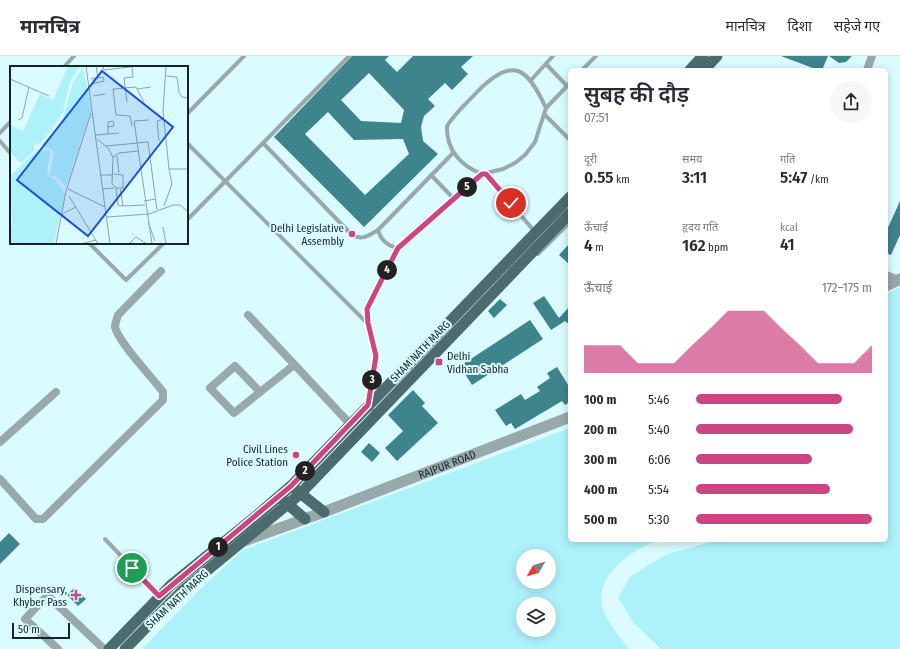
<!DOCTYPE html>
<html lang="hi">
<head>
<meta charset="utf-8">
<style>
  :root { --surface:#fff; --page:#f7f7f7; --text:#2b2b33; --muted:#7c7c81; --line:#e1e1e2; --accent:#cc4582 }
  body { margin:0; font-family:"Fira Sans Condensed","Noto Sans Devanagari",sans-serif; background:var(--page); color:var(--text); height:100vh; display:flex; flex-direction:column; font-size:15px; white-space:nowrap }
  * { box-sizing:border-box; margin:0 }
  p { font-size:13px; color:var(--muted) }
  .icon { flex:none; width:22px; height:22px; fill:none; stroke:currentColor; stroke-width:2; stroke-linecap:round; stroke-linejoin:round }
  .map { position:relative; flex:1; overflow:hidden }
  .sheet { position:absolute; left:568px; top:12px; width:320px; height:474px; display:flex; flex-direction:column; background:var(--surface); border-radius:6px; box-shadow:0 2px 10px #0003 }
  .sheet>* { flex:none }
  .needle { width:26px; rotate:232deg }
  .tools { position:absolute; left:516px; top:493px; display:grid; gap:8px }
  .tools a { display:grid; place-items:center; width:40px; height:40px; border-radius:50%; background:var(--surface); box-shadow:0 2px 10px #0003; font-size:20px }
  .scale { position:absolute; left:12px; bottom:10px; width:58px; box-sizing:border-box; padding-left:4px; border:2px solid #152426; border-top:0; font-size:11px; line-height:14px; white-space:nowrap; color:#152426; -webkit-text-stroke:3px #dafbff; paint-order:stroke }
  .pin { position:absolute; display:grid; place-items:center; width:34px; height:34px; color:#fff; margin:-17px; border:2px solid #fff; border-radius:50%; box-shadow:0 1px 4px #0007 }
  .km { position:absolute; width:20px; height:20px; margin:-10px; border-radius:50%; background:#222; color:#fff; font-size:11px; line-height:20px; text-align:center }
  .round { display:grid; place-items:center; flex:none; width:42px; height:42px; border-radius:21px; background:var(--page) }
  .summary { display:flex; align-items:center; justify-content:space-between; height:68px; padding:0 16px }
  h1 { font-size:22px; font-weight:600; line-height:30px }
  .metrics { display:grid; grid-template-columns:repeat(3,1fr); gap:6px; height:68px; padding:4px 16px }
  .metrics div { display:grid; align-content:center }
  .metrics b { font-size:17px; font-weight:600 }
  .metrics small { font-size:11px; font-weight:400 }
  .metrics p { font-size:11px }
  .chart { height:112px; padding:8px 16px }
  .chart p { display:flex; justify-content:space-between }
  .chart svg { width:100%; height:72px; margin-top:4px; fill:var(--accent); opacity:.7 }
  ul { padding:0 16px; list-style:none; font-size:13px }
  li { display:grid; grid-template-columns:64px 48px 1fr; align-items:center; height:30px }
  li i { height:10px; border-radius:5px; background:var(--accent) }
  header { display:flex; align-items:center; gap:24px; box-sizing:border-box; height:56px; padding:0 20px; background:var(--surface); border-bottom:1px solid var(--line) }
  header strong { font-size:19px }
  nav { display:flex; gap:22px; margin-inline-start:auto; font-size:14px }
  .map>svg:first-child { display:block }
  .green { fill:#adf2fb; fill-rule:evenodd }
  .building { fill:#3e848d; fill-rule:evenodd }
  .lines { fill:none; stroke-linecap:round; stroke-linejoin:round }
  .service { stroke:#98a9ab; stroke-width:4 }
  .minor { stroke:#98a9ab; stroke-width:8 }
  .tertiary { stroke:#98a9ab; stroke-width:11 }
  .primary { stroke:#4c6b6f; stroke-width:11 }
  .route-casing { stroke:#fff; stroke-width:8 }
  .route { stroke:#cc4582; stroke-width:5 }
  .poi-dot { fill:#cc4582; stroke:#dafbff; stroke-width:1.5 }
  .labels { text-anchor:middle; stroke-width:4; stroke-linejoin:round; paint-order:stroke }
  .poi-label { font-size:11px; fill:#152426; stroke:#dafbff; text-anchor:end }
  .street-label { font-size:11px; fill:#152426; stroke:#dafbff }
  .inset-road { fill:none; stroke:#8ba5a8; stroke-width:1 }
  .view { fill:#1d4ed8; fill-opacity:0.15; stroke:#1d4ed8; stroke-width:2 }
  .inset-edge { fill:none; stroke:#152426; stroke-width:2 }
</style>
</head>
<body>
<header>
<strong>मानचित्र</strong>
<nav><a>मानचित्र</a><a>दिशा</a><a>सहेजे गए</a></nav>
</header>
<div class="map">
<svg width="900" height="593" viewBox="0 0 900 593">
  <rect width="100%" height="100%" fill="#dafbff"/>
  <g class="green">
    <path d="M900,231V593H661L634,567L618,542L630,521L650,508L668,498L718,484H886V238Z"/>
    <path d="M570,372V484H658C628,496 588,523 606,560C612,572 621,583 629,593H142L199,534L243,494ZM523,500H549V526H523ZM523,548H549V574H523Z"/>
  </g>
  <g class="building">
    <path d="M352,0H389L385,4L397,16L413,0H473L461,11L468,18L452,34L445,27L428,43L435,50L424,60L421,71L423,85L438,98L364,171L274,81ZM369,17L404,54L401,67L361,65L341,44ZM328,56L354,84L403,83L409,98L365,139L305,78Z"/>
    <path d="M781,0H828L822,14H818Z"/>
    <path d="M829,0H852L846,6L839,7Z"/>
    <path d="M900,145V179L891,199L886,197V176Z"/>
    <path d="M570,187V209L559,199Z"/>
    <path d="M544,240L559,262L570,250V269L565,265L551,274L533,247Z"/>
    <path d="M500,243L507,249L494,262L488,255Z"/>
    <path d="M530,264L543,283L472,329L460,310Z"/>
    <path d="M557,311L570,332V346L565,349L562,345L515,373L511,367L506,370L495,354L521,338L525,344L540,335L537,331L550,322L547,317Z"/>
    <path d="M413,334L425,347L422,350L438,367L397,405L385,392L403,375L388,359Z"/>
    <path d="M369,387L380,397L372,406L361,396Z"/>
    <path d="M9,477L20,488L0,508V486Z"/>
    <path d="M74,532L86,543L78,550L67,539Z"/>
  </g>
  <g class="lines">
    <g class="service">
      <path d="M546,8L567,30"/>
      <path d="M64,11L74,0"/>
      <path d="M582,14L596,0"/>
      <path d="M532,23L553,0"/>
      <path d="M546,52L570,27"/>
      <path d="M187,58L244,0"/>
      <path d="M544,58L570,84"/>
      <path d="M0,77L11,65"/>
      <path d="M0,85L11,98"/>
      <path d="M187,87L367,267"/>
      <path d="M263,87L351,178C362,185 368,180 378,174L453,97"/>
      <path d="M486,118L535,176"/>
      <path d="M431,119L454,143"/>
      <path d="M187,164L349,0"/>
      <path d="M378,174C381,185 388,190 398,192"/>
      <path d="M89,187L126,224L164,187"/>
      <path d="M538,198L570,166"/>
      <path d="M376,358L368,349L376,300L368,267L367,253L398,192L482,118L503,113L515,107L525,99L535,86L546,52C527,11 513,0 478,35C467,47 455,57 447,70C446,94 461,110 482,118"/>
      <path d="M105,483L159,540"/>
    </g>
    <g class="minor">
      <path d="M867,14L872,0"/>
      <path d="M886,219L898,224"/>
      <path d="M248,259L350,368"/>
      <path d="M260,336L235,310L210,332L234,357L294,309"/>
      <path d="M0,386L56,336"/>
      <path d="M0,423L36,463H43L163,344V336C152,321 118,286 115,271C115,266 117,263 118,259L161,215"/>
      <path d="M58,593L25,563L46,541H49L104,593"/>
    </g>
    <g class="tertiary">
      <path d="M886,230L900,223"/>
      <path id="s1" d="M244,485L324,456L570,361"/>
    </g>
    <g class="primary">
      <path d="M690,14L703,0"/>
      <path d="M704,14L717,0"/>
      <path d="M295,433L324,456"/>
      <path d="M283,444L305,463"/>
      <path d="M109,593L171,529L255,461L291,430L570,141"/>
      <path d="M125,593L181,536L300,438L570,157"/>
    </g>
  </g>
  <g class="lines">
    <g class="route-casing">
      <path id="route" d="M132,512L159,540L291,430L368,349L376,300L368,267L367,253L383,221L398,192L482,118H486L511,147"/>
    </g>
    <use href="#route" class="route"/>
  </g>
  <g class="poi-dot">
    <circle cx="352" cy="178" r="4"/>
    <rect x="435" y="302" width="8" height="8" rx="2"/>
    <circle cx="296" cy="399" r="4"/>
    <path d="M74 533h4v4h4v4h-4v4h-4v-4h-4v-4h4z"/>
  </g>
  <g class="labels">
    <g class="poi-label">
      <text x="344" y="176">Delhi Legislative<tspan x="344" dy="13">Assembly</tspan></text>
      <text x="447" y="304" text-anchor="start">Delhi<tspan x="447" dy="13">Vidhan Sabha</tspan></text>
      <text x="288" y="397">Civil Lines<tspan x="288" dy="13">Police Station</tspan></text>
      <text x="67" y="537">Dispensary,<tspan x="67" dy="13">Khyber Pass</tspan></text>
    </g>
    <g class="street-label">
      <text transform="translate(420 295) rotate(-46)" y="4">SHAM NATH MARG</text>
      <text dy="4" stroke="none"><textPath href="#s1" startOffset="217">RAJPUR ROAD</textPath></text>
      <text transform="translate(177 543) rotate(-43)" y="4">SHAM NATH MARG</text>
    </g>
  </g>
  <g transform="translate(10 10)">
    <rect width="178" height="178" fill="#dafbff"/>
    <path d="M58,0H70L60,15L53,46L40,66L30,77L24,78V85L11,97L0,86V59L13,65L30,28L43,34ZM73,1L81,44L56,121L47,111L40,109L44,87L41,83L31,79L52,56L63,16ZM27,85H40L37,108L46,114L55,128L44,178H0L2,151L0,110Z" fill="#adf2fb"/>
    <path class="inset-road" d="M76,0L100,178M86,0L88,12M93,0L94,4L128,0M156,0L153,45L159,103H178M156,10L167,11L169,26L172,31L178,32M0,13L39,30M81,13L93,11L94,15L81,18M127,23L141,21M83,30L95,28M117,36L114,12L123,11L122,1M8,54L12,52L19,21M139,54L124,55L142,178M122,60L120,50L106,49L103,23L126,21L134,36M98,61L104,60L103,55L98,56V68M86,69L109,67M87,73L98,82L103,91L102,118L106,122H113V109L104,108M149,75L147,55L154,53M96,80L138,76L147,144M107,90L109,107M103,91L109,87L128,85M90,109H103M106,122L108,139L110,140L113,139L110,123M58,123L95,141M92,123L104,122M59,130L88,178M134,135L146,133M112,140L135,139M154,140L162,118L159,103M52,148L66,141M97,151L139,148L163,139H170L178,146M138,156L145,175M153,161L156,178M46,178L56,125L81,47M71,178L86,174M119,178L126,171L137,178"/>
    <path class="view" d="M92,5L163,61L78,170L7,114Z"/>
    <rect width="178" height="178" class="inset-edge"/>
  </g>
</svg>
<div class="tools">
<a><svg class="needle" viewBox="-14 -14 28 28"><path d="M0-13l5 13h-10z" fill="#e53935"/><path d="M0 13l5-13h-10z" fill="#7c7c81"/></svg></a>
<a><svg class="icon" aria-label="layers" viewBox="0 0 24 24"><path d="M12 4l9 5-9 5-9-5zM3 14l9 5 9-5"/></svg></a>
</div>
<div class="scale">50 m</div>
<div class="pin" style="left:132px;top:512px;background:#1e9e55"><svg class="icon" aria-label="arrive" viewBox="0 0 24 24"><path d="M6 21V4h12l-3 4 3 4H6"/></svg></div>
<div class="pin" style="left:511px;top:147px;background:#d93025"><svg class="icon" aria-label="check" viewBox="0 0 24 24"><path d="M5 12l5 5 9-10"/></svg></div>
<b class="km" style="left:218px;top:491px">1</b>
<b class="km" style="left:305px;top:415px">2</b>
<b class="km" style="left:372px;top:324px">3</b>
<b class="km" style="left:387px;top:214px">4</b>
<b class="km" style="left:467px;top:131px">5</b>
<section class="sheet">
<div class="summary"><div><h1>सुबह की दौड़</h1><p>07:51</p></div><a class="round"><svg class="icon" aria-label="share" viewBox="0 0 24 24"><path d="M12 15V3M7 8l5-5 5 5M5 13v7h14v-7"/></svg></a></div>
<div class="metrics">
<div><p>दूरी</p><b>0.55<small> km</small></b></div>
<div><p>समय</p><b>3:11</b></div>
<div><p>गति</p><b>5:47<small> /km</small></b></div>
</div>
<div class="metrics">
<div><p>ऊँचाई</p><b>4<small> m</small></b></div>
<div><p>हृदय गति</p><b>162<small> bpm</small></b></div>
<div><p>kcal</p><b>41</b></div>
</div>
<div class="chart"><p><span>ऊँचाई</span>172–175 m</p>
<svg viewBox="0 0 160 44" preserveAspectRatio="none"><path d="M0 44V27L10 27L20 27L30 38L40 38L50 38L60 27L70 17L80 6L90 6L100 6L110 17L120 27L130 38L140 38L150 38L160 27V44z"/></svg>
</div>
<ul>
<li><b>100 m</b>5:46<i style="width:83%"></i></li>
<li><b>200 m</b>5:40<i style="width:89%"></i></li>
<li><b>300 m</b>6:06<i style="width:66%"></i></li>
<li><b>400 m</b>5:54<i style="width:76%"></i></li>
<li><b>500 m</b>5:30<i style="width:100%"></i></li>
</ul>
</section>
</div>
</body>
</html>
